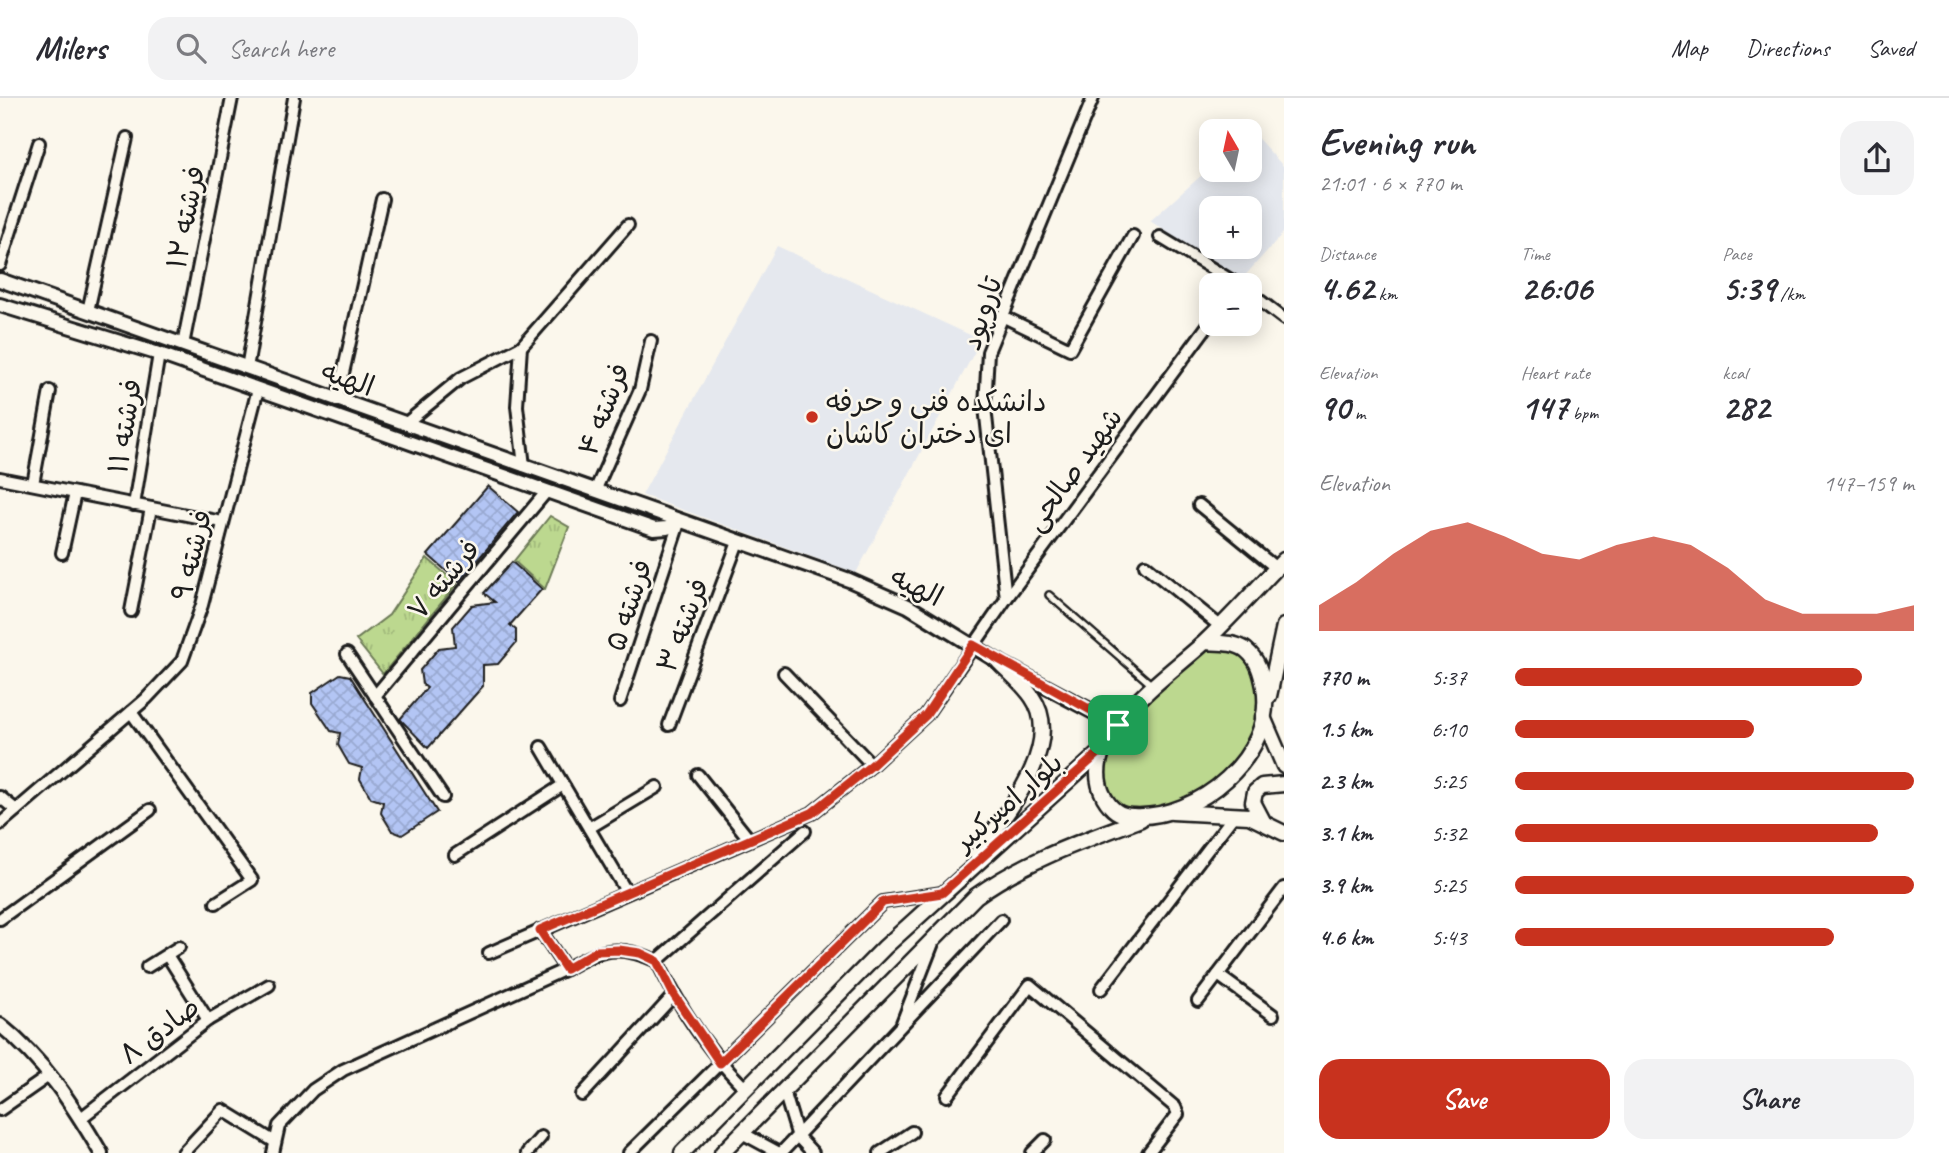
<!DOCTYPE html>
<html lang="en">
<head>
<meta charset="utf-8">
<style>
  :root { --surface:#fff; --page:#f2f2f3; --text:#2b2b33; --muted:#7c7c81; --line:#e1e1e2; --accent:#c8321e }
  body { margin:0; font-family:Caveat,"Playpen Sans Arabic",sans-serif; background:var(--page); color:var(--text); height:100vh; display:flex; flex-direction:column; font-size:26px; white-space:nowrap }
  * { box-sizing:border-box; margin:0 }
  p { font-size:23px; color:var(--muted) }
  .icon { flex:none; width:38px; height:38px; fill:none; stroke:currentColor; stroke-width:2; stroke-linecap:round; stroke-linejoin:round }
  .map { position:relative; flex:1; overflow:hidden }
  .side { display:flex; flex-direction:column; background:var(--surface); width:665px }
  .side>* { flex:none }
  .needle { width:46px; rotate:351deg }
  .fabs { position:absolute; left:1199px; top:21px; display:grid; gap:14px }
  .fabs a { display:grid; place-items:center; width:63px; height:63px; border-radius:14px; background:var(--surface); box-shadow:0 4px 18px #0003; font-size:35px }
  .pin { position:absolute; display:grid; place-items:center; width:60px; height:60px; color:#fff; margin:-30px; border-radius:14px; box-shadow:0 4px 10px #0006 }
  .round { display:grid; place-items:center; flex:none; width:74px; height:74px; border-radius:21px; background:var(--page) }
  .head { display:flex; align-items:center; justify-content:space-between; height:119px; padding:0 35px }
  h1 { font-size:38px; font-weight:700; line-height:52px }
  .figures { display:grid; grid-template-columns:repeat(3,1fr); gap:10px; height:119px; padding:7px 35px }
  .figures div { display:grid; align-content:center }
  .figures b { font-size:35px; font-weight:700 }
  .figures small { font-size:19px; font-weight:400 }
  .figures p { font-size:19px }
  .chart { height:196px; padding:14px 35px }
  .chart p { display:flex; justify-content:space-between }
  .chart svg { width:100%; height:126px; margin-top:7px; fill:var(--accent); opacity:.7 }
  .button { display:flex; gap:14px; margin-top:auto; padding:14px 35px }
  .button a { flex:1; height:80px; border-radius:21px; background:var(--accent); color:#fff; font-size:28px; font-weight:700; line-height:80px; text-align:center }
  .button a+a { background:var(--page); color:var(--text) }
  ul { padding:0 35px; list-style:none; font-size:23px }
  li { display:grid; grid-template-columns:112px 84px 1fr; align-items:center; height:52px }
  li i { height:18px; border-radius:9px; background:var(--accent) }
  header { display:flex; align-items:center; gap:42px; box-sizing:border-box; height:98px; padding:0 35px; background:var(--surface); border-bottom:2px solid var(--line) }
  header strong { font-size:33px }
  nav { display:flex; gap:38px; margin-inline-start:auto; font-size:24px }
  .search { width:490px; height:63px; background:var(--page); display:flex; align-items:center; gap:18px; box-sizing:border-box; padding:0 24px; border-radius:21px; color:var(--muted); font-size:26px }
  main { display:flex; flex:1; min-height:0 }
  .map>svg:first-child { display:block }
  .built { fill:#e5e8ee; fill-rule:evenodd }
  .green { fill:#bcd88f; stroke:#6c7a56; stroke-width:2 }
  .park { fill:url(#park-tufts); stroke:#6c7a56; stroke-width:2 }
  .building { fill:url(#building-cross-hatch); stroke:#1c1c1c; stroke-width:2 }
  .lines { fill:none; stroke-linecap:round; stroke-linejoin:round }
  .service-casing { stroke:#1c1c1c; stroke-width:10 }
  .minor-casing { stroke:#1c1c1c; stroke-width:16 }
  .tertiary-casing { stroke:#1c1c1c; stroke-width:18 }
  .secondary-casing { stroke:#1c1c1c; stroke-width:19 }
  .service { stroke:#fbf7ec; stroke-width:5 }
  .minor { stroke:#fbf7ec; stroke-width:10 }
  .tertiary { stroke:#fbf7ec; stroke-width:12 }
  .secondary { stroke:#fbf7ec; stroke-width:14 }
  .route-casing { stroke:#fff; stroke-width:14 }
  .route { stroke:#c8321e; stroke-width:9 }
  .poi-dot { fill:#c8321e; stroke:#fbf7ec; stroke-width:2.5 }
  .labels { text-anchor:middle; stroke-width:5; stroke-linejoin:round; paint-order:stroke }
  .street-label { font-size:28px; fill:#1c1c1c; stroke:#fbf7ec }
  .poi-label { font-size:28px; fill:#1c1c1c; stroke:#fbf7ec; text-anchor:start }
</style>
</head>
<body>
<header>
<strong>Milers</strong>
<div class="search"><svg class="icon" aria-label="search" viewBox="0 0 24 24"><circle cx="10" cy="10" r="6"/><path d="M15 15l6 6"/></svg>Search here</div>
<nav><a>Map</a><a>Directions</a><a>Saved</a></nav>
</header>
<main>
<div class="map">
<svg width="1284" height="1055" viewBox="0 0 1284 1055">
  <defs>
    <pattern id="park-tufts" width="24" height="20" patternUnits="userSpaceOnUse" patternTransform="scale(1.75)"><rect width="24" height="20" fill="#bcd88f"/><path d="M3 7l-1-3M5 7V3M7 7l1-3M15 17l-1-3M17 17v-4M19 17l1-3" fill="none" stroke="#a1b97b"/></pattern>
    <pattern id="building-cross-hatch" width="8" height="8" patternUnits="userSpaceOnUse" patternTransform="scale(1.75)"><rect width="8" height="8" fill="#b3c5f4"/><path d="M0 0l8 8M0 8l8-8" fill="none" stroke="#99a9d1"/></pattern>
  </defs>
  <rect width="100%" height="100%" fill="#fbf7ec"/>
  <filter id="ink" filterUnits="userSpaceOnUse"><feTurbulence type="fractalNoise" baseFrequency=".0143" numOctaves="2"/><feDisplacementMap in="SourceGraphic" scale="14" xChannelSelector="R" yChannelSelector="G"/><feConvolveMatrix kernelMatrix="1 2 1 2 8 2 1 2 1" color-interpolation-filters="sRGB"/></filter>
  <g filter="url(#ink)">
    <g class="built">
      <path d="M1251,33L1284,69V134L1241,182L1150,123L1211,69V72H1250ZM1211,110H1250V149H1211Z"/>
      <path d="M777,148L981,242L856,475L642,397Z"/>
    </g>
    <path class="green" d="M1205,547L1227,548L1255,564L1264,606L1257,634L1222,682L1179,706L1126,715L1103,690L1108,646L1120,629Z"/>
    <g class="park">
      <path d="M550,418L569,429L545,491L514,463Z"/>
      <path d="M427,460L457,486L383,576L356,542L389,517Z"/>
    </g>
    <g class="building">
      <path d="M488,388L518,414L459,484L428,457Z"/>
      <path d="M512,464L542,491L510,527L516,532V545L498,566L483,567V588L428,650L400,621L427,590L422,586L420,572L439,550L455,548L453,529L472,507L495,504L484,495Z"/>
      <path d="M340,576L350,578L437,714L402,737L392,733L381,715L383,704L371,700L360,681L362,670L349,666L338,647L340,635L331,633L312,605V595Z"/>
    </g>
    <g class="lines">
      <g class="service-casing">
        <path id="service" d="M1049,497L1152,587"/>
      </g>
      <g class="minor-casing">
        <g id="minor">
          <path d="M1160,139L1239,187"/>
          <path d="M0,167L39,45"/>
          <path d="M1250,195L1284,221"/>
          <path d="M88,213L127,40"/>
          <path d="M1002,218L1070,251L1133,138"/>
          <path d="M183,247L232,0"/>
          <path d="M247,270L294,0"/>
          <path d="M337,302L382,101"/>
          <path d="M405,326L461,280L521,249"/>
          <path d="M524,368L517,308L521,249L628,127"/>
          <path d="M0,380L222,424"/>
          <path d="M33,386L50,293"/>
          <path d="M595,393L640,292L651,243"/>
          <path d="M134,407L159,256"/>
          <path d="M1199,407L1276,470"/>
          <path d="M62,455L75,395"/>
          <path d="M1145,467L1220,528"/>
          <path d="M1006,501L985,309L988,254L1093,0"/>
          <path d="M131,513L151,410"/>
          <path d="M347,556L443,699"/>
          <path d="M784,575L872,667"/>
          <path d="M375,598L547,393"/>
          <path d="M620,603L679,425"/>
          <path d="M131,614L252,782L216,805"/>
          <path d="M669,627L738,444"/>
          <path d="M541,649L626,793"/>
          <path d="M698,677L749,741"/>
          <path d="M0,699L16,712"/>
          <path d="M0,726L146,601L182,563L202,507L258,291"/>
          <path d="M589,730L657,689"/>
          <path d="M455,757L563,687"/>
          <path d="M0,821L150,712"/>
          <path d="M540,832L566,871"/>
          <path d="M489,855L812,715L872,667L926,617L1006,501L1211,223"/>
          <path d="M167,857L208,922"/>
          <path d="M657,863L805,733"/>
          <path d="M657,863C680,910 708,954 746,991"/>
          <path d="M147,869L179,849"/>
          <path d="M1218,877L1273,917"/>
          <path d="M1101,891L1235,716"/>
          <path d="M1198,903L1284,790"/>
          <path d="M902,925L933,845"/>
          <path d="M784,993L798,1039L813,1055"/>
          <path d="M582,997L674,897"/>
          <path d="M947,998L1030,887L1175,1009L1178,1016L1148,1055"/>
          <path d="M0,1012L50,977"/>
          <path d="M81,1020L208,922L269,887"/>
          <path d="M742,1035L779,1055"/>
          <path d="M183,1055L223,1012L275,1044"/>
          <path d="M273,1055L279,1028L313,992L343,972L566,871C601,850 620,846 657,863"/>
          <path d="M527,1055L541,1039"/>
          <path d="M629,1055L883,804L942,795"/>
          <path d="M781,1055L1001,822"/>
          <path d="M880,1055L912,1034"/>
          <path d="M1032,1055L1045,1042"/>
        </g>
      </g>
      <g class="tertiary-casing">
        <g id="tertiary">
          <path d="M0,182L849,482L908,508L999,564L1118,627"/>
          <path d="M0,207L159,256L654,431L667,430L679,425"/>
          <path d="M0,927C44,962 73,1007 101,1055"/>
        </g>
      </g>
      <g class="secondary-casing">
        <g id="secondary">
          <path d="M1205,544C1218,545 1235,544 1246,552C1258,562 1261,574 1264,589C1276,657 1198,722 1133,718C1119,718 1111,711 1104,699C1073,639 1170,577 1207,542C1233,517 1258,489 1284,462"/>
          <path d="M1269,598L1284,528"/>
          <path d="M1263,619L1284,668"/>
          <path d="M1172,714L1249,718L1284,735"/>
          <path d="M1264,725L1253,704L1255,694L1262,688L1284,686"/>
          <path d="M977,756C1004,718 1066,647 1032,599C1023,586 1010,575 999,564"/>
          <path d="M682,1055L885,849L1100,654"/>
          <path d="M722,1055L976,798C1026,762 1083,743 1141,721"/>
        </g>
      </g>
      <use href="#service" class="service"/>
      <use href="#minor" class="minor"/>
      <use href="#tertiary" class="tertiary"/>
      <use href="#secondary" class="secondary"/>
    </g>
  </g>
  <g class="lines" filter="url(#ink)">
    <g class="route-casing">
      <path id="route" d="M973,547L1118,627L1100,654L942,795L883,804L720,965L674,897L657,863L640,855L619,852L597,853L566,871L540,832L812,715L872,667L926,617Z"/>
    </g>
    <use href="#route" class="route"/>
  </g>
  <circle class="poi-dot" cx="812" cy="319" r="7"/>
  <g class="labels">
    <g class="street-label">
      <text transform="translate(185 119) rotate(-79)" y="10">فرشته ۱۲</text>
      <text transform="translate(981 215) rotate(-72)" y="10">تاروپود</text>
      <text transform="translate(348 280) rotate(20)" y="10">الهیه</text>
      <text transform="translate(603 311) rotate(-69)" y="10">فرشته ۴</text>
      <text transform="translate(124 328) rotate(-81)" y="10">فرشته ۱۱</text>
      <text transform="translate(1073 371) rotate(-54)" y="10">شهید صالحی</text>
      <text transform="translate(191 457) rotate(-76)" y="10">فرشته ۹</text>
      <text transform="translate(443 481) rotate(-50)" y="10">فرشته ۷</text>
      <text transform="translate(917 488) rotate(27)" y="10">الهیه</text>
      <text transform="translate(628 507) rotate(-72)" y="10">فرشته ۵</text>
      <text transform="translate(682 527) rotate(-69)" y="10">فرشته ۳</text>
      <text transform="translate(1008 703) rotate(-41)" y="10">بلوار امیرکبیر</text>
      <text transform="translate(159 932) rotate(-37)" y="10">صادق ۸</text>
    </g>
    <g class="poi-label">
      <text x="826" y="313">دانشکده فنی و حرفه<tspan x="826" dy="32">ای دختران کاشان</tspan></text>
    </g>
  </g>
</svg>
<div class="fabs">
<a><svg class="needle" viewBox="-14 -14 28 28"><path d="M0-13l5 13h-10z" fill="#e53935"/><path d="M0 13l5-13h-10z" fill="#7c7c81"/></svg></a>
<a>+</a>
<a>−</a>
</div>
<div class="pin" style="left:1118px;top:627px;background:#1e9e55"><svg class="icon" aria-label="arrive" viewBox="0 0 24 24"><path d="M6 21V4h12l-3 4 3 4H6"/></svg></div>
</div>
<section class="side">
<div class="head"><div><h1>Evening run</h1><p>21:01 · 6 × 770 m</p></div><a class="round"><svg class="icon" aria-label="share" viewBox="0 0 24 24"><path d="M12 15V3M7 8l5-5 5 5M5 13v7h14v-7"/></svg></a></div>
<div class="figures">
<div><p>Distance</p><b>4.62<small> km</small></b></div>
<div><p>Time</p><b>26:06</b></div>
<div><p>Pace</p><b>5:39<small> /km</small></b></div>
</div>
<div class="figures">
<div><p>Elevation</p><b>90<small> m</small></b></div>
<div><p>Heart rate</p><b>147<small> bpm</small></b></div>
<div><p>kcal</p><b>282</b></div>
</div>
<div class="chart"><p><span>Elevation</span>147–159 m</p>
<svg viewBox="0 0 160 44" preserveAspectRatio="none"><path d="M0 44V35L10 27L20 17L30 9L40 6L50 11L60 17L70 19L80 14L90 11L100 14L110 22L120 33L130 38L140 38L150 38L160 35V44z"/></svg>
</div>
<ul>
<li><b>770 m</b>5:37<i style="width:87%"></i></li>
<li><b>1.5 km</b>6:10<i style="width:60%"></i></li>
<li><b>2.3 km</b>5:25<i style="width:100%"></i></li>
<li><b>3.1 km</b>5:32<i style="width:91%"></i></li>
<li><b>3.9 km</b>5:25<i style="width:100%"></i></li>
<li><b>4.6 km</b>5:43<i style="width:80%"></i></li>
</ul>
<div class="button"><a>Save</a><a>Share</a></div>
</section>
</main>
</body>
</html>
